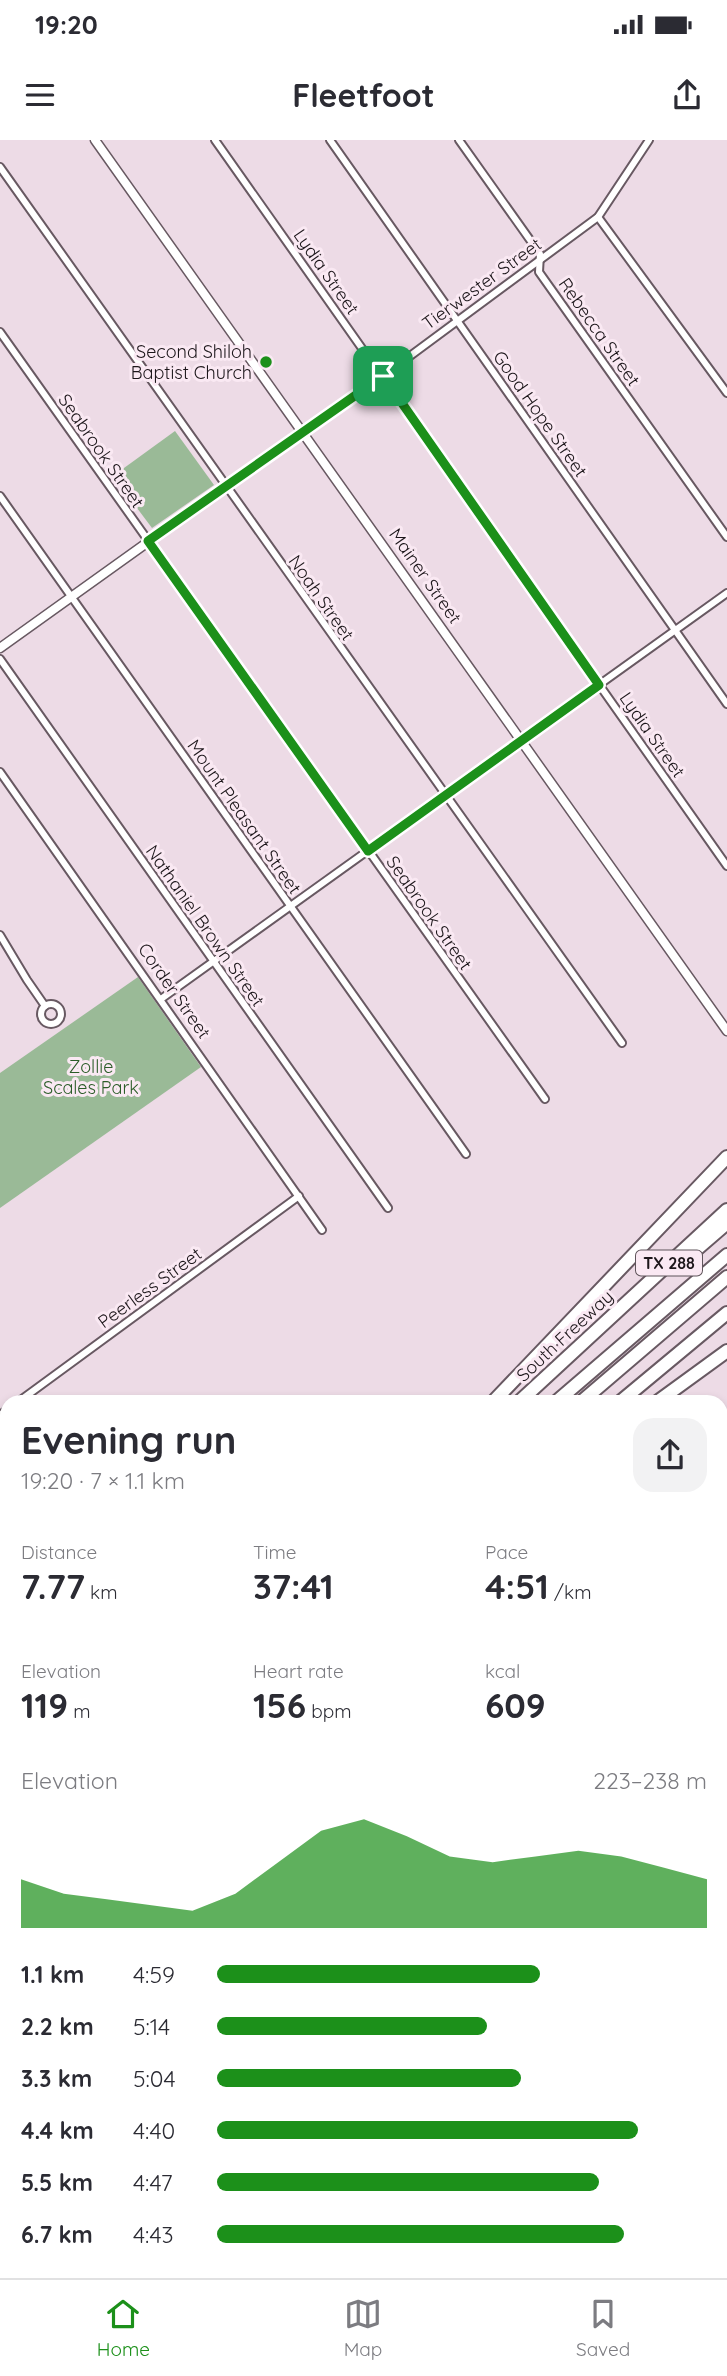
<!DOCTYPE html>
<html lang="en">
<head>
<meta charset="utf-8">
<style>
  :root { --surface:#fff; --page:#f2f2f3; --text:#2b2b33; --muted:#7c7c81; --line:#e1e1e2; --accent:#1c901a }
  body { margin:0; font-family:Quicksand,sans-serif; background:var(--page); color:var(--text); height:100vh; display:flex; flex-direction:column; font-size:26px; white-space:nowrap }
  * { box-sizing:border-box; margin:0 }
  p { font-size:23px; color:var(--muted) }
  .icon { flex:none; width:38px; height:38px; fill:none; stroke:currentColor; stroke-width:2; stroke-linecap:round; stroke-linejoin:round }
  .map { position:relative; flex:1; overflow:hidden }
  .side { position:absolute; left:0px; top:1255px; width:728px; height:884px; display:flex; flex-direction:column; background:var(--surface); border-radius:21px 21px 0 0; box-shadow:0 4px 10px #0003 }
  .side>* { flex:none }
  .pin { position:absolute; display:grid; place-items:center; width:60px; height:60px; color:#fff; margin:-30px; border-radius:14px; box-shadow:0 4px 10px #0006 }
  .round { display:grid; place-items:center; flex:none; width:74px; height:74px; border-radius:21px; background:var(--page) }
  .summary { display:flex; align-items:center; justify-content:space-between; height:119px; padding:0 21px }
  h1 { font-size:38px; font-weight:800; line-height:52px }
  .metrics { display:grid; grid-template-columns:repeat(3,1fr); gap:10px; height:119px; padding:7px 21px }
  .metrics div { display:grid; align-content:center }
  .metrics b { font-size:35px; font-weight:800 }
  .metrics small { font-size:19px; font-weight:400 }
  .metrics p { font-size:19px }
  .chart { height:196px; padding:14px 21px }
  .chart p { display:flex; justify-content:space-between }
  .chart svg { width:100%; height:126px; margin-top:7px; fill:var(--accent); opacity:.7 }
  ul { padding:0 21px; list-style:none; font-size:23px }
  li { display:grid; grid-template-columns:112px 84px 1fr; align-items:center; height:52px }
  li i { height:18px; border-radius:9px; background:var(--accent) }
  .status { display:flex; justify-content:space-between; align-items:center; height:49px; padding:0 35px; background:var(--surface); direction:ltr }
  .status svg { height:19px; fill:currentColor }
  header { display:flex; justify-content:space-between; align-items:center; height:91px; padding:0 21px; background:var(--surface); font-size:32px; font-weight:800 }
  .dock { display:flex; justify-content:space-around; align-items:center; height:98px; border-top:2px solid var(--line); background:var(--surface); font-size:19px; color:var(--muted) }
  .dock a { display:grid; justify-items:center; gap:4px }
  .dock .selected { color:var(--accent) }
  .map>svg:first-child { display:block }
  .built { fill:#e6cedd }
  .green { fill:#9aba97 }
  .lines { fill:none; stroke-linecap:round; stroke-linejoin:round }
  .minor-casing { stroke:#685962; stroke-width:10 }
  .tertiary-casing { stroke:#685962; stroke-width:11 }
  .motorway-casing { stroke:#685962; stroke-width:16 }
  .minor { stroke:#fff; stroke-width:6 }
  .tertiary { stroke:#fff; stroke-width:8 }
  .motorway { stroke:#fff; stroke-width:12 }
  .route-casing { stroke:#fff; stroke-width:14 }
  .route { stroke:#1c901a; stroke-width:9 }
  .poi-dot { fill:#1c901a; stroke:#fae9f3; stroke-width:2.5 }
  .labels { text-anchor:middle; stroke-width:6; stroke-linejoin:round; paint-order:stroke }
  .shield { fill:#fae9f3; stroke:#5f555b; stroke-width:2 }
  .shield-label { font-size:16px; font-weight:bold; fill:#1c161a }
  .street-label { font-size:18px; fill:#1c161a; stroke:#fae9f3 }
  .poi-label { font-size:18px; fill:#1c161a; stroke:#fae9f3; text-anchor:end }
  .park-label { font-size:18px; fill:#2b5d28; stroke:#fae9f3 }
</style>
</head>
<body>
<div class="status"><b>19:20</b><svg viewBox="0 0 49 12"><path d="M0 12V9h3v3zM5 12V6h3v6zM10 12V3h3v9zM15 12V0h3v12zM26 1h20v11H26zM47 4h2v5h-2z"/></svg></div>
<header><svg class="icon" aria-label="menu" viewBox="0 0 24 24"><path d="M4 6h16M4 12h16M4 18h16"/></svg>Fleetfoot<svg class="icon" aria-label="share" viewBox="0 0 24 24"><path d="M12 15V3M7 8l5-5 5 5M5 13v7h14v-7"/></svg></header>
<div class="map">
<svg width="727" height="2138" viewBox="0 0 727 2138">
  <rect width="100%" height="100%" fill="#eddbe6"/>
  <g class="built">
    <path d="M7,1857V2043L4,2045L0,2040V1864Z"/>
    <path d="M203,2132H434L439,2138H208Z"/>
  </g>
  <g class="green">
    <path d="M175,291L214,345L152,388L113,336Z"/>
    <path d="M138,837L201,927L0,1068V933Z"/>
    <path d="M727,1818V2117L723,2120L721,1823Z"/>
    <path d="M455,2132H561L565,2138H459Z"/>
  </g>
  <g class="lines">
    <g class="minor-casing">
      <g id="minor">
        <path d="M215,0L727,726"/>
        <path d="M330,0L727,564"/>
        <path d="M459,0L540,114L539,132L727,397"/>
        <path d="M0,27L622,903"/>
        <path d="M598,77L727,253"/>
        <path d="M0,192L545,959"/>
        <path d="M303,291L383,236L598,77L649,0"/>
        <path d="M0,356L466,1014"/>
        <path d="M0,519L388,1068"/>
        <path d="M0,632L322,1090"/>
        <path d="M0,795L27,840L45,866"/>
        <path d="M161,859L727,453"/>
        <circle cx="51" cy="874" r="10"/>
        <path d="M18,1262L299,1056"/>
        <path d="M0,1275L7,1270"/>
        <path d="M0,1509L7,1518"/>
        <path d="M443,2132L447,2138"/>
      </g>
    </g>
    <g class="tertiary-casing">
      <g id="tertiary">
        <path d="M95,0L727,891"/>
        <path d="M0,508L303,291"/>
        <path d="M721,1492L727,1487"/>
        <path d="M721,1667L727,1675"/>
        <path d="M0,2060L7,2054"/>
        <path d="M723,2138L727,2135"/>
      </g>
    </g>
    <g class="motorway-casing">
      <g id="motorway">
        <path d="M690,1115L727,1083"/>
        <path d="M493,1262L727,1017"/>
        <path d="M519,1262L727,1070"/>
        <path d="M556,1262L727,1115"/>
        <path d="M581,1262L727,1137"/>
        <path d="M620,1262L727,1173"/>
        <path d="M657,1262L727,1211"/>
        <path d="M0,1713L7,1707"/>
        <path d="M0,1751L7,1745"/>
        <path d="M0,1772L7,1766"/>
        <path d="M0,1804L7,1798"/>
        <path d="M0,1824L7,1816"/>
      </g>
    </g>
    <use href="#minor" class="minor"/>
    <use href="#tertiary" class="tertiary"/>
    <use href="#motorway" class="motorway"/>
  </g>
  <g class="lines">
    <g class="route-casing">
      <path id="route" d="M383,236L599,545L368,711L148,401Z"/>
    </g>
    <use href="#route" class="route"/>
  </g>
  <circle class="poi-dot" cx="266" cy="222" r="7"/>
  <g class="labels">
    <rect class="shield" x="636" y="1110.5" width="66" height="25" rx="5"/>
    <g class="shield-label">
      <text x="669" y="1129">TX 288</text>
    </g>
    <g class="street-label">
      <text transform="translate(326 132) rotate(55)" y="6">Lydia Street</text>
      <text transform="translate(482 144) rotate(-36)" y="6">Tierwester Street</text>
      <text transform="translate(599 192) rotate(55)" y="6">Rebecca Street</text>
      <text transform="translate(540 274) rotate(55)" y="6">Good Hope Street</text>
      <text transform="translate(101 311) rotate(55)" y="6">Seabrook Street</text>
      <text transform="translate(425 436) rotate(55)" y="6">Mainer Street</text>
      <text transform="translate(321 458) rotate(55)" y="6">Noah Street</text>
      <text transform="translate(652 595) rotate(55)" y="6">Lydia Street</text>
      <text transform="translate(244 677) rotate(55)" y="6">Mount Pleasant Street</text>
      <text transform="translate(429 773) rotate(55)" y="6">Seabrook Street</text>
      <text transform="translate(205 786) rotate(55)" y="6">Nathaniel Brown Street</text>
      <text transform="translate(174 851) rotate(55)" y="6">Corder Street</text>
      <text transform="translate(150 1148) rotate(-36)" y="6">Peerless Street</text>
      <text transform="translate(565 1196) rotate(-43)" y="6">South Freeway</text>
    </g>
    <g class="poi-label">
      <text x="252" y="218">Second Shiloh<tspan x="252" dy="21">Baptist Church</tspan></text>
    </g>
    <g class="park-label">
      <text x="91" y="933">Zollie<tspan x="91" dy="21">Scales Park</tspan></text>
    </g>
  </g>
</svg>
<div class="pin" style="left:383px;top:236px;background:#1e9e55"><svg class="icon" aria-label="arrive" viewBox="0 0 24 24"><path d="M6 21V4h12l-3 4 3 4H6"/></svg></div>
<section class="side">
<div class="summary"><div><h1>Evening run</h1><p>19:20 · 7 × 1.1 km</p></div><a class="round"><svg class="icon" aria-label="share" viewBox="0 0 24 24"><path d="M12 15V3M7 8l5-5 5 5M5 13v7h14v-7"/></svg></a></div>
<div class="metrics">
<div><p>Distance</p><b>7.77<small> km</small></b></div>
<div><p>Time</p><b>37:41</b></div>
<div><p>Pace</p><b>4:51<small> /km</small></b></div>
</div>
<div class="metrics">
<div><p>Elevation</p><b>119<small> m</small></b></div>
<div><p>Heart rate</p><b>156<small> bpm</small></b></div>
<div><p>kcal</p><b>609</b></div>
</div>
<div class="chart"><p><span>Elevation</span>223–238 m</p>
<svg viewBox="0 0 160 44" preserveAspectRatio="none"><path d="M0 44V27L10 32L20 34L30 36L40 38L50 32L60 21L70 10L80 6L90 12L100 19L110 21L120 19L130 17L140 19L150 23L160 27V44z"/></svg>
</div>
<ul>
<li><b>1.1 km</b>4:59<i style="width:66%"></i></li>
<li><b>2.2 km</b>5:14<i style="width:55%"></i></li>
<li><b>3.3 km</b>5:04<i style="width:62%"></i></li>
<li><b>4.4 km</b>4:40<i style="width:86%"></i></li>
<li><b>5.5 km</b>4:47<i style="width:78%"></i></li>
<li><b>6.7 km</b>4:43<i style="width:83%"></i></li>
</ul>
</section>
</div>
<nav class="dock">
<a class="selected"><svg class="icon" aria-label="home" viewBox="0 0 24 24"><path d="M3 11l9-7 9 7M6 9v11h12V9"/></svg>Home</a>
<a><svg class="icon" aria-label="map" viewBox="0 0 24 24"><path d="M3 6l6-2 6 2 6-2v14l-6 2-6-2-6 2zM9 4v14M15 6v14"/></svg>Map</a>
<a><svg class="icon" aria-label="saved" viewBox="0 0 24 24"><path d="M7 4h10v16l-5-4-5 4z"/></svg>Saved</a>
</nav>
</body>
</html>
